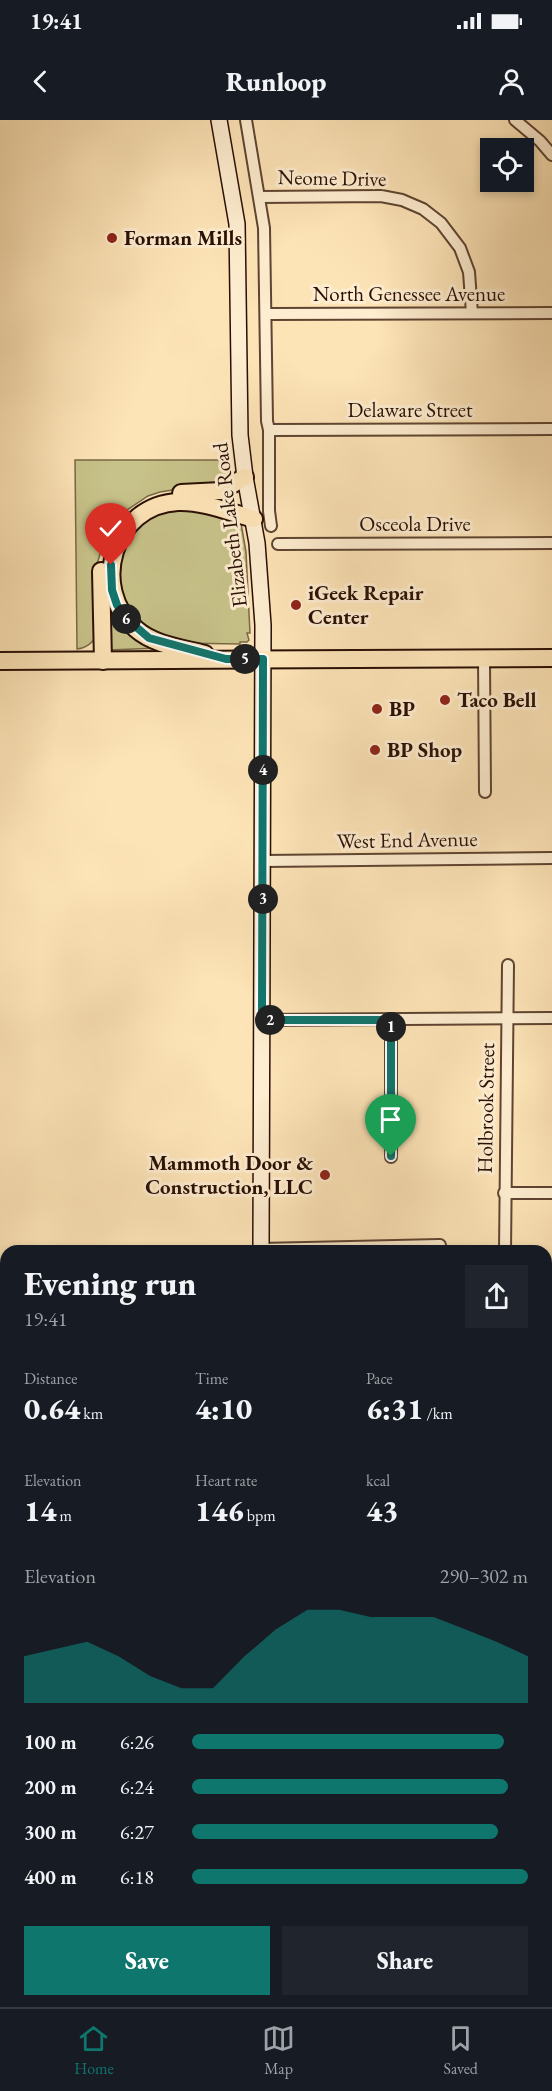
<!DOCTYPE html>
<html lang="en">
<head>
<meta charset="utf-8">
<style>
  :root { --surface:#171b24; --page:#20242c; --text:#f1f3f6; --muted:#9ea1a6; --line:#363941; --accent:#0f766e }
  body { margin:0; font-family:"EB Garamond",serif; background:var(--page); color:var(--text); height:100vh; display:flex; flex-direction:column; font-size:22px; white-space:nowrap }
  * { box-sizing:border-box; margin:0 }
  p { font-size:20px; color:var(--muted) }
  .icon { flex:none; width:33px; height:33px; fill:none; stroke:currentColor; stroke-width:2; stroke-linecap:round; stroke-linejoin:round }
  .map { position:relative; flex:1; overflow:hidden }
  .sheet { position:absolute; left:0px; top:1125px; width:552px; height:762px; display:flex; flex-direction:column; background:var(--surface); border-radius:18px 18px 0 0; box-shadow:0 3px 9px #0003 }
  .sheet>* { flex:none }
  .fabs { position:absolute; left:480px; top:18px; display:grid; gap:12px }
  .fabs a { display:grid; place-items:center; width:54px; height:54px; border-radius:0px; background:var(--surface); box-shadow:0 3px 9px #0003; font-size:30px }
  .pin { position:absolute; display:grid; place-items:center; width:51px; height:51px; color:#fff; margin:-62px -26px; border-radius:50% 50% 50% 0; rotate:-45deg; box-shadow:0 0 6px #0007 }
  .pin .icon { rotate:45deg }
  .km { position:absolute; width:30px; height:30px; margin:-15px; border-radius:50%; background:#222; color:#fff; font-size:16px; line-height:30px; text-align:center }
  .round { display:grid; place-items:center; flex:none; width:63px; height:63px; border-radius:0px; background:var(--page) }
  .summary { display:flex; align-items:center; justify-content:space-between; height:102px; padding:0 24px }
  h1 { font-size:33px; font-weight:800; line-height:45px }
  .figures { display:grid; grid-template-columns:repeat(3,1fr); gap:9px; height:102px; padding:6px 24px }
  .figures div { display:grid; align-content:center }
  .figures b { font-size:30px; font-weight:800 }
  .figures small { font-size:16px; font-weight:400 }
  .figures p { font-size:16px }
  .chart { height:168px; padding:12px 24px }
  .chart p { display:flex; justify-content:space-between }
  .chart svg { width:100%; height:108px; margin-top:6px; fill:var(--accent); opacity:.7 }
  .action { display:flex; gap:12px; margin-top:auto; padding:12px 24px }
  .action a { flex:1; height:69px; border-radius:0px; background:var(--accent); color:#fff; font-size:24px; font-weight:800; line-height:69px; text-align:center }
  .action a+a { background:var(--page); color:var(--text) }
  ul { padding:0 24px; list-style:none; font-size:20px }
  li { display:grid; grid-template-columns:96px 72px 1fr; align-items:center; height:45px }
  li i { height:15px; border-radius:8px; background:var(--accent) }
  .status { display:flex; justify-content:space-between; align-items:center; height:42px; padding:0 30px; background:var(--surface); direction:ltr }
  .status svg { height:16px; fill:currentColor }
  header { display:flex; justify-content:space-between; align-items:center; height:78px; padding:0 24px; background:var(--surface); font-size:27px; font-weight:800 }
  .tabs { display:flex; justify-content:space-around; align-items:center; height:84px; border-top:2px solid var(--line); background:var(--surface); font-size:16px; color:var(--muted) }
  .tabs a { display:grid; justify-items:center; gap:3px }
  .tabs .on { color:var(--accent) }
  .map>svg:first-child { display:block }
  .green { fill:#c7c289; stroke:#786846; stroke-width:1.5 }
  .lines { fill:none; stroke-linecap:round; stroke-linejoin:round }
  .street-casing { stroke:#5e4431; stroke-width:14 }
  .secondary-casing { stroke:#290f04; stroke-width:18 }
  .primary-casing { stroke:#290f04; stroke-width:20 }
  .street { stroke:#feedd0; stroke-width:10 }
  .secondary { stroke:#feedd0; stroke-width:15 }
  .primary { stroke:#fde4b7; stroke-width:16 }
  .route-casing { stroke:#fff; stroke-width:12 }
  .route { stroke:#0f766e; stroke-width:8 }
  .poi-dot { fill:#8f2418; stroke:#feedd0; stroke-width:2 }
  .labels { text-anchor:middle; stroke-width:6; stroke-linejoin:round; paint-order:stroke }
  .street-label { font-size:21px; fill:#290f04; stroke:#feedd0 }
  .poi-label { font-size:21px; font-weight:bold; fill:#290f04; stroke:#feedd0; text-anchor:start }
</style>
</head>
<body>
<div class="status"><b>19:41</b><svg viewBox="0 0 49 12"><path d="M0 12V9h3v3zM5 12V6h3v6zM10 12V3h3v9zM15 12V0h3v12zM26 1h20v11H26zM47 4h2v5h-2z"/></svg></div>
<header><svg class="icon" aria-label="back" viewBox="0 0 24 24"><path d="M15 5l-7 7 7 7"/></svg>Runloop<svg class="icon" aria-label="person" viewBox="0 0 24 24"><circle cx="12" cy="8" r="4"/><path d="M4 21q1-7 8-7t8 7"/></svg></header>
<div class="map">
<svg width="552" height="1887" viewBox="0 0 552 1887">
  <rect width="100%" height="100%" fill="#fde4b7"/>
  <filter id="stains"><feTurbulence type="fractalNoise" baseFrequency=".00333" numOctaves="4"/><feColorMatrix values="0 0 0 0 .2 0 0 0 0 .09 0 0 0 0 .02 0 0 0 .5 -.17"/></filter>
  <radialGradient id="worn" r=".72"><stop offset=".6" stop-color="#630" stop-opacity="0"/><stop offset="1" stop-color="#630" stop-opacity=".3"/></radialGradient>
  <g class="green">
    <path d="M75,340H229C230,349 228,356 223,362L160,372L148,376L124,392L113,405L105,418L97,444V514C93,523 87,528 77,529Z"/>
    <path d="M178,377L235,378L238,390C232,391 224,387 217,385C197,380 179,376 158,382C145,387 134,395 125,406C87,450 110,508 161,528L108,530L106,528C106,503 101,468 105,444C111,406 140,381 178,377Z"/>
    <path d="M185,386L241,403L246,432L250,513H247L249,520L247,522H240V524L176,523L154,517L121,484L118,432L148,396Z"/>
  </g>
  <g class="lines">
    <g class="street-casing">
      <g id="street">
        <path d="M246,0L264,108L267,301L269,310V391L271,406"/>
        <path d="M515,0L540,21L552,35"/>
        <path d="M260,77L381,76L402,80L423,89L441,103L460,128L469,152L472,193"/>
        <path d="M266,194L552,193"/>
        <path d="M269,310L552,309"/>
        <path d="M278,424L552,423"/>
        <path d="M484,539L485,672"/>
        <path d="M263,741L552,738"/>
        <path d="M262,900L552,898"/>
        <path d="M391,1037V900"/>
        <path d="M504,1073H552"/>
        <path d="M261,1129L440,1125"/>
        <path d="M505,1131L508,845"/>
        <path d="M546,1250H552"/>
        <path d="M0,1261H6"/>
        <path d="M546,1583H552"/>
        <path d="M0,1703H6"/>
        <path d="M546,1794H552"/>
        <path d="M518,1887V1881"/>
      </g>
    </g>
    <g class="secondary-casing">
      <g id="secondary">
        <path d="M219,0L237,104L240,315L245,357L257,423L263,505L261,1131"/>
        <path d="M256,1887V1881"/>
      </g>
    </g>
    <g class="primary-casing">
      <g id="primary">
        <path d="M181,373L221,371L245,357"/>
        <path d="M101,451L103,541"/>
        <path d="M205,534C182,528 154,525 136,509C89,468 113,385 178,382C203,381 229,392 254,399"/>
        <path d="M0,541L552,538"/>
      </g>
    </g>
    <use href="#street" class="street"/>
    <use href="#secondary" class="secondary"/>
    <use href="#primary" class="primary"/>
  </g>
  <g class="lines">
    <g class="route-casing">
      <path id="route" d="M111,445L112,470L117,485L128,500L149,518L226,539H263L262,900H391V1036"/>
    </g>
    <use href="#route" class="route"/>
  </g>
  <g class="poi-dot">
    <circle cx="112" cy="118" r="6"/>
    <circle cx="296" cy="485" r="6"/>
    <circle cx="445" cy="580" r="6"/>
    <circle cx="377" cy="589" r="6"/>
    <circle cx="375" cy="630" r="6"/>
    <circle cx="325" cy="1055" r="6"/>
  </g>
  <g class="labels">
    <g class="street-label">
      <text transform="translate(332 58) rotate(1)" y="7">Neome Drive</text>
      <text x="409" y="181">North Genessee Avenue</text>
      <text x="410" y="297">Delaware Street</text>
      <text x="415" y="411">Osceola Drive</text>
      <text transform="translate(230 405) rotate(-97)" y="7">Elizabeth Lake Road</text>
      <text transform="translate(407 720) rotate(-1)" y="7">West End Avenue</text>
      <text transform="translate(486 988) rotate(-89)" y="7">Holbrook Street</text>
    </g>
    <g class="poi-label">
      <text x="124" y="125">Forman Mills</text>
      <text x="308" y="480">iGeek Repair<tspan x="308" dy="24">Center</tspan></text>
      <text x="457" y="587">Taco Bell</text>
      <text x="389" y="596">BP</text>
      <text x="387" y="637">BP Shop</text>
      <text x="313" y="1050" text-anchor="end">Mammoth Door &amp;<tspan x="313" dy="24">Construction, LLC</tspan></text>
    </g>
  </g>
  <rect width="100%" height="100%" filter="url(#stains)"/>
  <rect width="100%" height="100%" fill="url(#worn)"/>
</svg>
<div class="fabs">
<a><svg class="icon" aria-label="locate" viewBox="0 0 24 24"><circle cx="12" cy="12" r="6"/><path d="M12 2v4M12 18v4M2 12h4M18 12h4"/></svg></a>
</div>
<div class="pin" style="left:391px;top:1036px;background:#1e9e55"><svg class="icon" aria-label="arrive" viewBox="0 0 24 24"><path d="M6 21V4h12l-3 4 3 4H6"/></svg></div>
<div class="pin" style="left:111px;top:445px;background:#d93025"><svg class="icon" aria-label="check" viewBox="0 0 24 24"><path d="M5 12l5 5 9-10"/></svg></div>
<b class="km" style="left:391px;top:907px">1</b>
<b class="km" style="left:270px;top:900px">2</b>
<b class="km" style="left:263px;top:779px">3</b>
<b class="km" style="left:263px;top:650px">4</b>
<b class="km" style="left:245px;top:539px">5</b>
<b class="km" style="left:126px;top:499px">6</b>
<section class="sheet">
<div class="summary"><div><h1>Evening run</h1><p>19:41</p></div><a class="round"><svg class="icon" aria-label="share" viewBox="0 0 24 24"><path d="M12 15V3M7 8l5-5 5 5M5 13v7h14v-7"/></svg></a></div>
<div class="figures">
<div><p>Distance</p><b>0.64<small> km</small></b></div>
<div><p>Time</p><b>4:10</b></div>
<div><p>Pace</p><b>6:31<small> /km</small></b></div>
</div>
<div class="figures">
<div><p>Elevation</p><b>14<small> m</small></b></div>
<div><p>Heart rate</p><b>146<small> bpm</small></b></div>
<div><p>kcal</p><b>43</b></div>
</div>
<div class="chart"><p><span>Elevation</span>290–302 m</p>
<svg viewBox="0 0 160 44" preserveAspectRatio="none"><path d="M0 44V25L10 22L20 19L30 25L40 33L50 38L60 38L70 25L80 14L90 6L100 6L110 9L120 9L130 9L140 14L150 19L160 25V44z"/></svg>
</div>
<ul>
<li><b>100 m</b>6:26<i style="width:93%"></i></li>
<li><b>200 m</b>6:24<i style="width:94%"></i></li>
<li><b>300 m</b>6:27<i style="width:91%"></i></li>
<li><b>400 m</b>6:18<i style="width:100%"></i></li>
</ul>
<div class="action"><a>Save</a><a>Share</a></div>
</section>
</div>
<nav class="tabs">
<a class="on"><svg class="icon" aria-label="home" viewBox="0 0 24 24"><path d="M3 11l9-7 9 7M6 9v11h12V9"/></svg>Home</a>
<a><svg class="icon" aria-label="map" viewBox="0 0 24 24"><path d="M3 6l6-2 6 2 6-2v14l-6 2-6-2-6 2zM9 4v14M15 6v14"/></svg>Map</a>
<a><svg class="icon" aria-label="saved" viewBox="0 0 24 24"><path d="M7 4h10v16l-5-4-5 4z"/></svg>Saved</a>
</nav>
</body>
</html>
